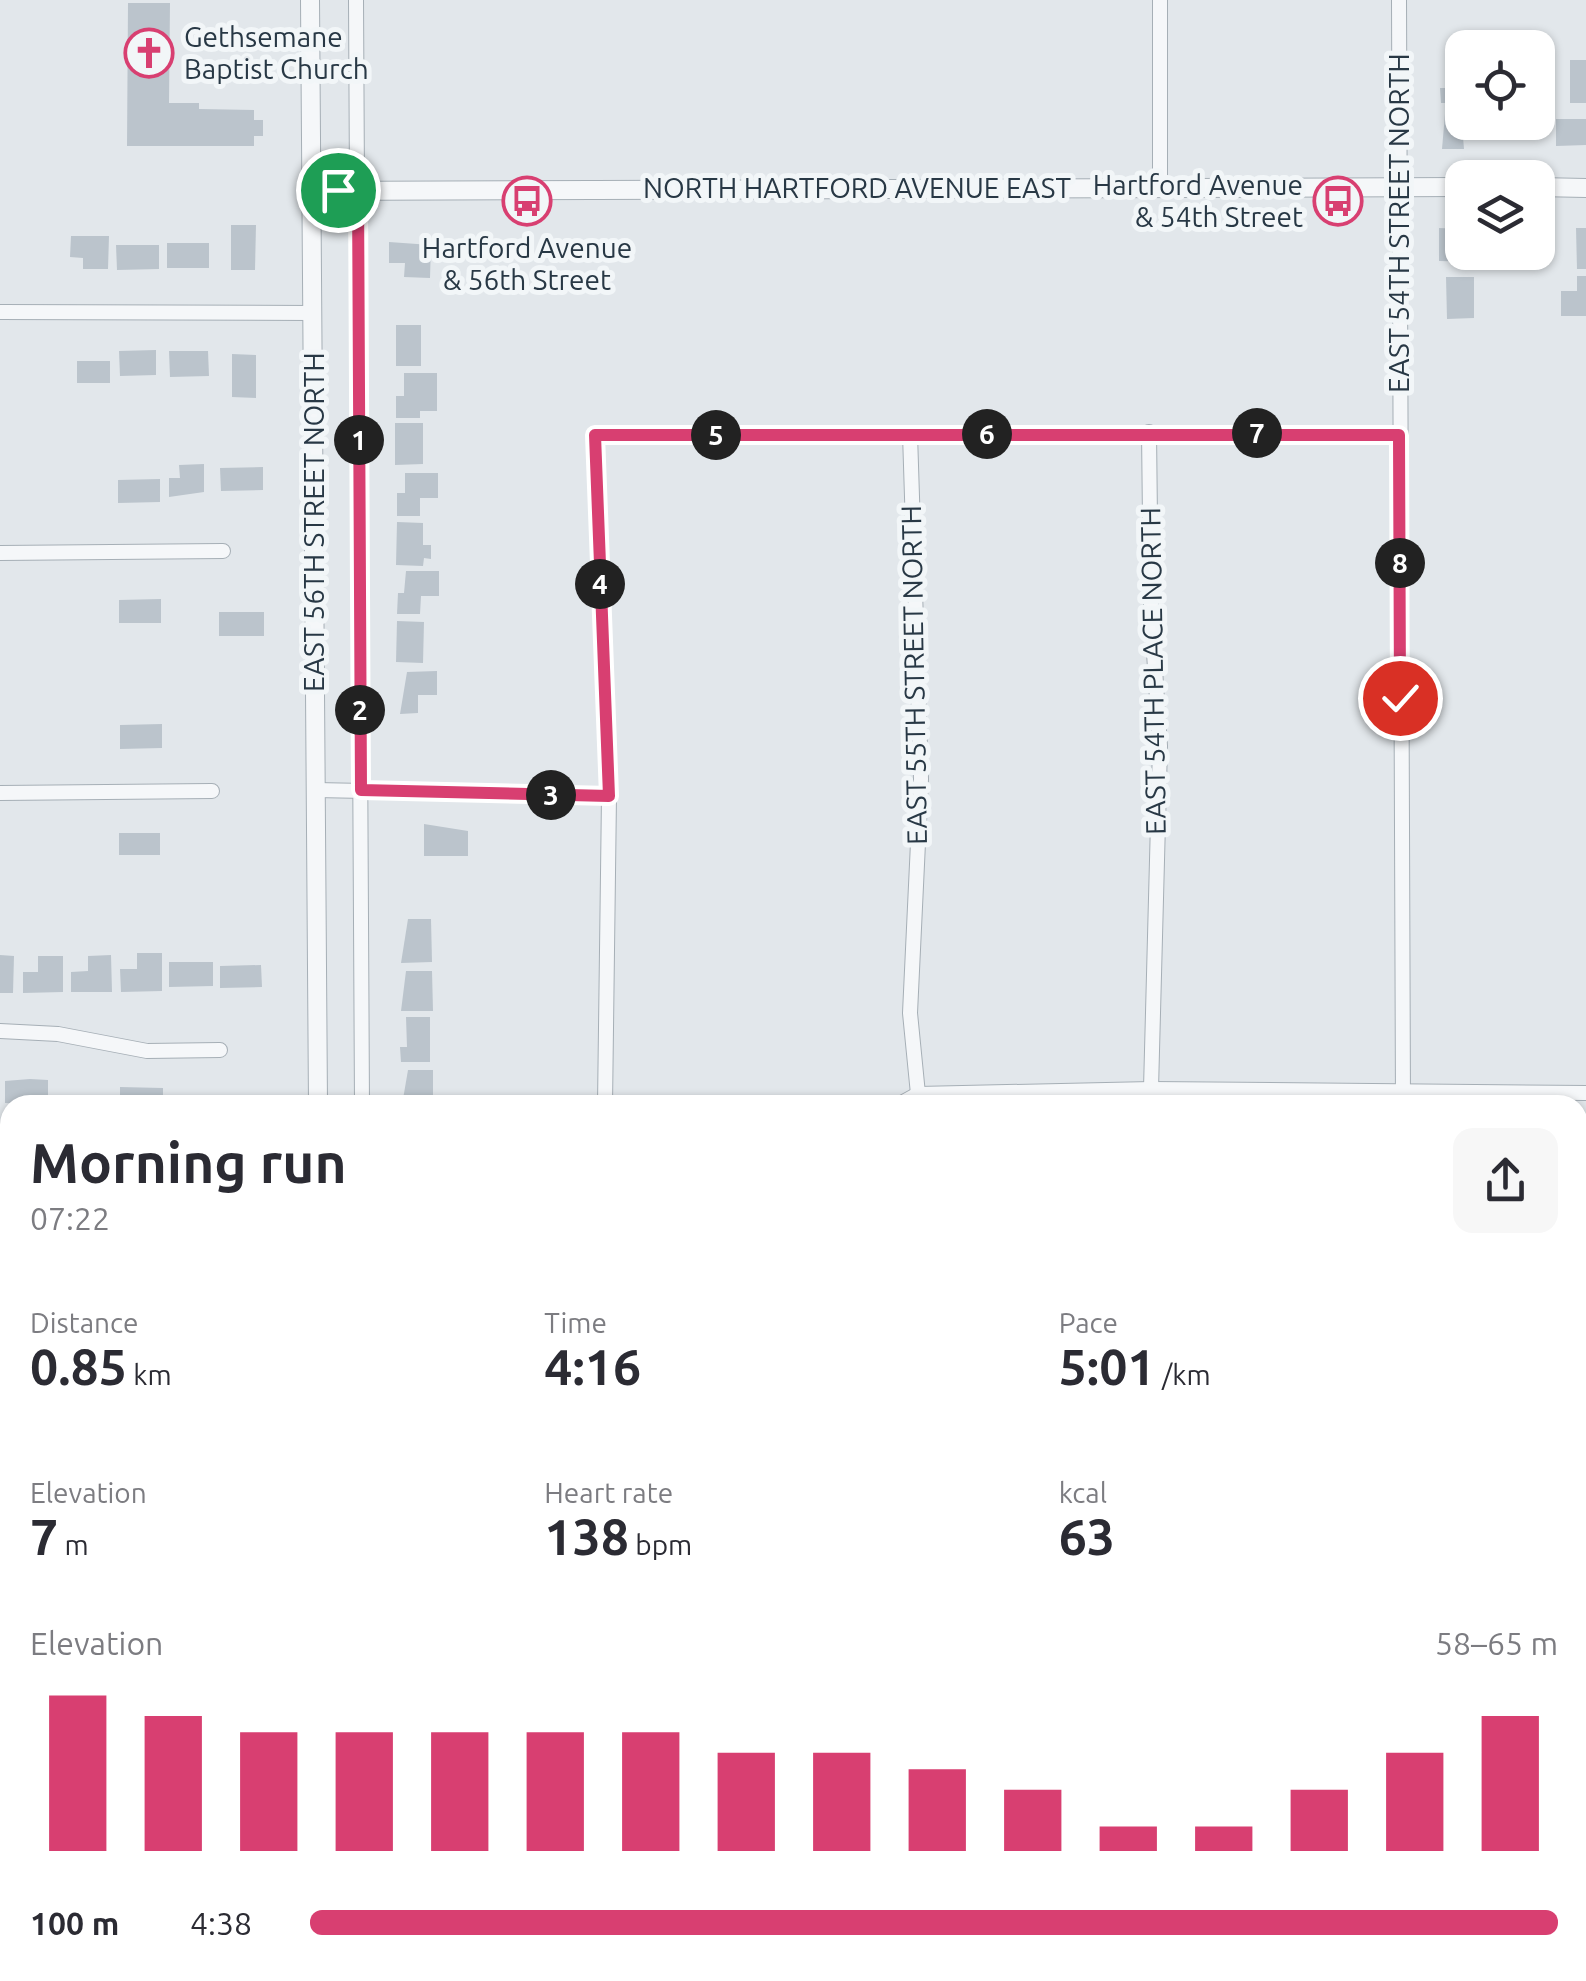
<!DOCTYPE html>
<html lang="en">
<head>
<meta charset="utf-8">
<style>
  :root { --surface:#fff; --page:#f7f7f7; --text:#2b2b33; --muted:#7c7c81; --accent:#d83f71 }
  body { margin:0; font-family:Ubuntu,sans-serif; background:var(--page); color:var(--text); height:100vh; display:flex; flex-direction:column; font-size:38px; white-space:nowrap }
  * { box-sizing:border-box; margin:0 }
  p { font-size:32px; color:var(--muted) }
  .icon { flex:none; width:55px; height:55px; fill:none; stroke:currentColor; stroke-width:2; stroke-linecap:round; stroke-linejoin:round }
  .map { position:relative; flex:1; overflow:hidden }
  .side { position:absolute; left:0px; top:1095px; width:1588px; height:888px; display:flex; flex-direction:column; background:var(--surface); border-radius:30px 30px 0 0; box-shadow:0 2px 8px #0004 }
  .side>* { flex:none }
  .controls { position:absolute; left:1445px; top:30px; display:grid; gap:20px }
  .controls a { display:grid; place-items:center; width:110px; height:110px; border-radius:20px; background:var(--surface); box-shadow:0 2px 8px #0004; font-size:50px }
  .pin { position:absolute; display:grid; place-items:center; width:85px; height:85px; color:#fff; margin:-42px; border:5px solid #fff; border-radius:50%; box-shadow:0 2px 10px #0007 }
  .km { position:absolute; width:50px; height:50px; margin:-25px; border-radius:50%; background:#222; color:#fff; font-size:28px; line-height:50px; text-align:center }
  .round { display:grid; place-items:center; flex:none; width:105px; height:105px; border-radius:20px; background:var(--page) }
  .summary { display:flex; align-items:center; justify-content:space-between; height:170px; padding:0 30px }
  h1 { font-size:55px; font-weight:600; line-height:75px }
  .metrics { display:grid; grid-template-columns:repeat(3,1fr); gap:15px; height:170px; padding:10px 30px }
  .metrics div { display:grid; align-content:center }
  .metrics b { font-size:50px; font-weight:600 }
  .metrics small { font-size:28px; font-weight:400 }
  .metrics p { font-size:28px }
  .chart { height:280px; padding:20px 30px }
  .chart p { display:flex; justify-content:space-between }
  .chart svg { width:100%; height:180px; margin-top:10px; stroke:var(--accent); stroke-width:6 }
  ul { padding:0 30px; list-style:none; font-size:32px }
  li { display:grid; grid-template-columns:160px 120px 1fr; align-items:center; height:75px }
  li i { height:25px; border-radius:12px; background:var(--accent) }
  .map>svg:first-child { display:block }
  .green { fill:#cbd6c2 }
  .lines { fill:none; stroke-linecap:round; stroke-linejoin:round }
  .stream { stroke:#9abcce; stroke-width:5 }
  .building { fill:#bbc4cc }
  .minor-casing { stroke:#a6afb6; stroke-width:16 }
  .tertiary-casing { stroke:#a6afb6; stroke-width:20 }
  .minor { stroke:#f5f7f9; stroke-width:14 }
  .tertiary { stroke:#f5f7f9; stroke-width:18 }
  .route-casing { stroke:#fff; stroke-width:20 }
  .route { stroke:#d83f71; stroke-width:12 }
  .labels { text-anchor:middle; stroke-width:10; stroke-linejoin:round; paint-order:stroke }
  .poi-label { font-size:28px; fill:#283845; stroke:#f2f6f8; text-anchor:start }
  .street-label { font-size:28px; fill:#283845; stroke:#f2f6f8 }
</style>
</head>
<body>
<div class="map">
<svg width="1586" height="1981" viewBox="0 0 1586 1981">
  <rect width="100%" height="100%" fill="#e2e7eb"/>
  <path class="green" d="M10,1573V1972H308V1981H0V1575Z"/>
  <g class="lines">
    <g class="stream">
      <path d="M1578,1222H1586"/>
      <path d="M0,1367L10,1372"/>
      <path d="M359,1972V1981"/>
    </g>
  </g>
  <g class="building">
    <path d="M128,3H170L169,103H199V109L254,110V120H263V136H254V146H127Z"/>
    <path d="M1449,59H1462V103H1441L1440,88H1449Z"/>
    <rect x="1570" y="60" width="16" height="43"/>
    <path d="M1462,113V122H1476L1477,136L1463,137L1464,149H1442L1445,114Z"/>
    <path d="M1556,119H1586V145L1556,146Z"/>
    <path d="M231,225H256L255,270H231Z"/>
    <path d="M1439,228L1462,229V252H1480V262L1439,261Z"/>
    <path d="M1576,228H1586V269H1577Z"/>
    <path d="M71,236H109L108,269H83V258L70,257Z"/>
    <path d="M389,242L431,245L430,278L404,277L405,263H389Z"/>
    <rect x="167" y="243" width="42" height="25"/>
    <path d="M116,245H159V269L117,270Z"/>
    <path d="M1577,276H1586V316H1561V291H1577Z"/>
    <path d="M1446,277H1474V318L1447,319Z"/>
    <rect x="396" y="325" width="25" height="41"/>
    <path d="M156,350V375L120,376L119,351Z"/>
    <path d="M169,351H208L209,376L170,377Z"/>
    <path d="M232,354L256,355V398L232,397Z"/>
    <rect x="77" y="361" width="33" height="22"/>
    <path d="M404,373H437V411H420V418H396V396H404Z"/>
    <path d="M395,423H423V464L395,465Z"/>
    <path d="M204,464V492L169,497V478H180L179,465Z"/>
    <path d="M263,467V490L221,491L220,468Z"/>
    <path d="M405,473H438V498H420V516H397V493H405Z"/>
    <path d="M160,479V502L118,503V480Z"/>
    <path d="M397,522L423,523V545H431V559L424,558L423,566L396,565Z"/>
    <path d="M406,571H439V596H421L420,614H397L398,593H404Z"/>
    <path d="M161,599V623H119V600Z"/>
    <rect x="219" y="612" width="45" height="24"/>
    <path d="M397,621L424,622L423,663L396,662Z"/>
    <path d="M437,671V695H418V713L400,714L407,672Z"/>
    <path d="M162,724V748L120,749V725Z"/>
    <path d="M424,824L468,831V856H424Z"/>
    <rect x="119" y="833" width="41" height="22"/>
    <path d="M408,919H431L432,962L401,963Z"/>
    <path d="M137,953H162V991L121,992L120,969H137Z"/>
    <path d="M0,955L14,956L13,993H0Z"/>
    <path d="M111,955L112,992H71V972L88,971V956Z"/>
    <path d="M38,956H63V992L23,993V972H38Z"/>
    <path d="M169,962H213V986L169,987Z"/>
    <path d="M261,965L262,987L220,988V966Z"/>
    <path d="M406,971H432L433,1011H401Z"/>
    <path d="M406,1017H430V1062H401L400,1047H407Z"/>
    <path d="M408,1070H433V1105H402Z"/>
    <path d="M30,1079L48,1080V1105L5,1103V1081Z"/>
    <path d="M120,1087L163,1088V1105H120Z"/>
    <path d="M552,1972H639L648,1981H543Z"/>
  </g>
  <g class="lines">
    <g class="minor-casing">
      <g id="minor">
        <path d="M356,0L362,1105"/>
        <path d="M1160,0V188"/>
        <path d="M1399,0L1403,1105"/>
        <path d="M0,312L313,313"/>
        <path d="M1149,432L1151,606L1160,746L1151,1089"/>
        <path d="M910,434L921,779L910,1013L918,1094"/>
        <path d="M0,553L223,551"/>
        <path d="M316,790L609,796"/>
        <path d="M0,793L212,791"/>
        <path d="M0,1031L58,1034L147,1051L220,1050"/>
        <path d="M605,1105L609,796L595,435H1399"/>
        <path d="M898,1105L918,1094L1151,1089L1586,1093"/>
        <path d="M0,1226L10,1231"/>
        <path d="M1578,1355H1586"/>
        <path d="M0,1429L10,1423"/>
        <path d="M1167,1972V1981"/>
        <path d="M1405,1972V1981"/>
        <path d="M929,1981L930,1972"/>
      </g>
    </g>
    <g class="tertiary-casing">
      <g id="tertiary">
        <path d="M310,0L318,1105"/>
        <path d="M1538,187L1586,188"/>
        <path d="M312,191L1462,187"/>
        <path d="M320,1981V1972"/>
      </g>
    </g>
    <use href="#minor" class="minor"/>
    <use href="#tertiary" class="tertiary"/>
  </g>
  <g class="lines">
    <g class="route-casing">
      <path id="route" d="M338,190L358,189L361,790L609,796L595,435H1399L1400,698"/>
    </g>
    <use href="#route" class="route"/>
  </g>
  <defs>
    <g id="church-ring" transform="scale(2.5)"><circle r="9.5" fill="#f2f6f8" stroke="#d83f71" stroke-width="1.5"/><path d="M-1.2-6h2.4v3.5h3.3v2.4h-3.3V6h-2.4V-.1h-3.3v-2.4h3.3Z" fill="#d83f71"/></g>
    <g id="bus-ring" transform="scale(2.5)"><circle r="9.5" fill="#f2f6f8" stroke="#d83f71" stroke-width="1.5"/><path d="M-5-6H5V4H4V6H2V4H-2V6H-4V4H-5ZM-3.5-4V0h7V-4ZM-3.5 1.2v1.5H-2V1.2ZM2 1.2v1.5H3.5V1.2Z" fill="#d83f71"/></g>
  </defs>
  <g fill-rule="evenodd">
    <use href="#church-ring" x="149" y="53"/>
    <use href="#bus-ring" x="527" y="201"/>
    <use href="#bus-ring" x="1338" y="201"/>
  </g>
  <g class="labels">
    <g class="poi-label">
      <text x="184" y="47">Gethsemane<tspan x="184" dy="32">Baptist Church</tspan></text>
      <text x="1303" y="195" text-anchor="end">Hartford Avenue<tspan x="1303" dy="32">&amp; 54th Street</tspan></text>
      <text x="527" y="258" text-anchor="middle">Hartford Avenue<tspan x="527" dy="32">&amp; 56th Street</tspan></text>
    </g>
    <g class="street-label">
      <text x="857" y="198">NORTH HARTFORD AVENUE EAST</text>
      <text transform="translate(1399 223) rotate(-90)" y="10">EAST 54TH STREET NORTH</text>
      <text transform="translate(314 522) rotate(-90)" y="10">EAST 56TH STREET NORTH</text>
      <text transform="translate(1153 671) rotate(-91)" y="10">EAST 54TH PLACE NORTH</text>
      <text transform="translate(914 675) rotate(-91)" y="10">EAST 55TH STREET NORTH</text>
    </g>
  </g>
</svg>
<div class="controls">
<a><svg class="icon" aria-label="locate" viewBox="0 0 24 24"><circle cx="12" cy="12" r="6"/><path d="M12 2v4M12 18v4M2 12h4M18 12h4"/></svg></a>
<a><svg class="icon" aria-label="layers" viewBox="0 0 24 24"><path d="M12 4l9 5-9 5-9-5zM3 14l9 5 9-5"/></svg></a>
</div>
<div class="pin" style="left:338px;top:190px;background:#1e9e55"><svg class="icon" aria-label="arrive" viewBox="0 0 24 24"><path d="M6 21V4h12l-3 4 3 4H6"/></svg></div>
<div class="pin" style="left:1400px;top:698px;background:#d93025"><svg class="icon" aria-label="check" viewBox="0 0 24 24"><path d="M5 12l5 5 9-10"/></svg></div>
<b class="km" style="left:359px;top:440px">1</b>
<b class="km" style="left:360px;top:710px">2</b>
<b class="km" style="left:551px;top:795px">3</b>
<b class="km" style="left:600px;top:584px">4</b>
<b class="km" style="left:716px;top:435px">5</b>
<b class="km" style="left:987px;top:434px">6</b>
<b class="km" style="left:1257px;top:433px">7</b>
<b class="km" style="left:1400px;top:563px">8</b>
<section class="side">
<div class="summary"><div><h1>Morning run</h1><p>07:22</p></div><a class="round"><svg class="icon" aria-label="share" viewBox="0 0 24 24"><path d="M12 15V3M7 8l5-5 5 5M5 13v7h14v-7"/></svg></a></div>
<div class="metrics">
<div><p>Distance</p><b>0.85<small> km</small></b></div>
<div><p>Time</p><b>4:16</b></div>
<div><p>Pace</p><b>5:01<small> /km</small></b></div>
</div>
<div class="metrics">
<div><p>Elevation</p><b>7<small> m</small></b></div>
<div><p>Heart rate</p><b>138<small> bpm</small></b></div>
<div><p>kcal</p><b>63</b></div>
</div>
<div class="chart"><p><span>Elevation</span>58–65 m</p>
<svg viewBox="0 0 160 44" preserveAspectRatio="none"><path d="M5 44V6M15 44V11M25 44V15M35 44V15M45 44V15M55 44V15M65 44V15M75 44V20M85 44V20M95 44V24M105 44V29M115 44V38M125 44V38M135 44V29M145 44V20M155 44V11"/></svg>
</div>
<ul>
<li><b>100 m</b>4:38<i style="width:100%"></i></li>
</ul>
</section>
</div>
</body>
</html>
